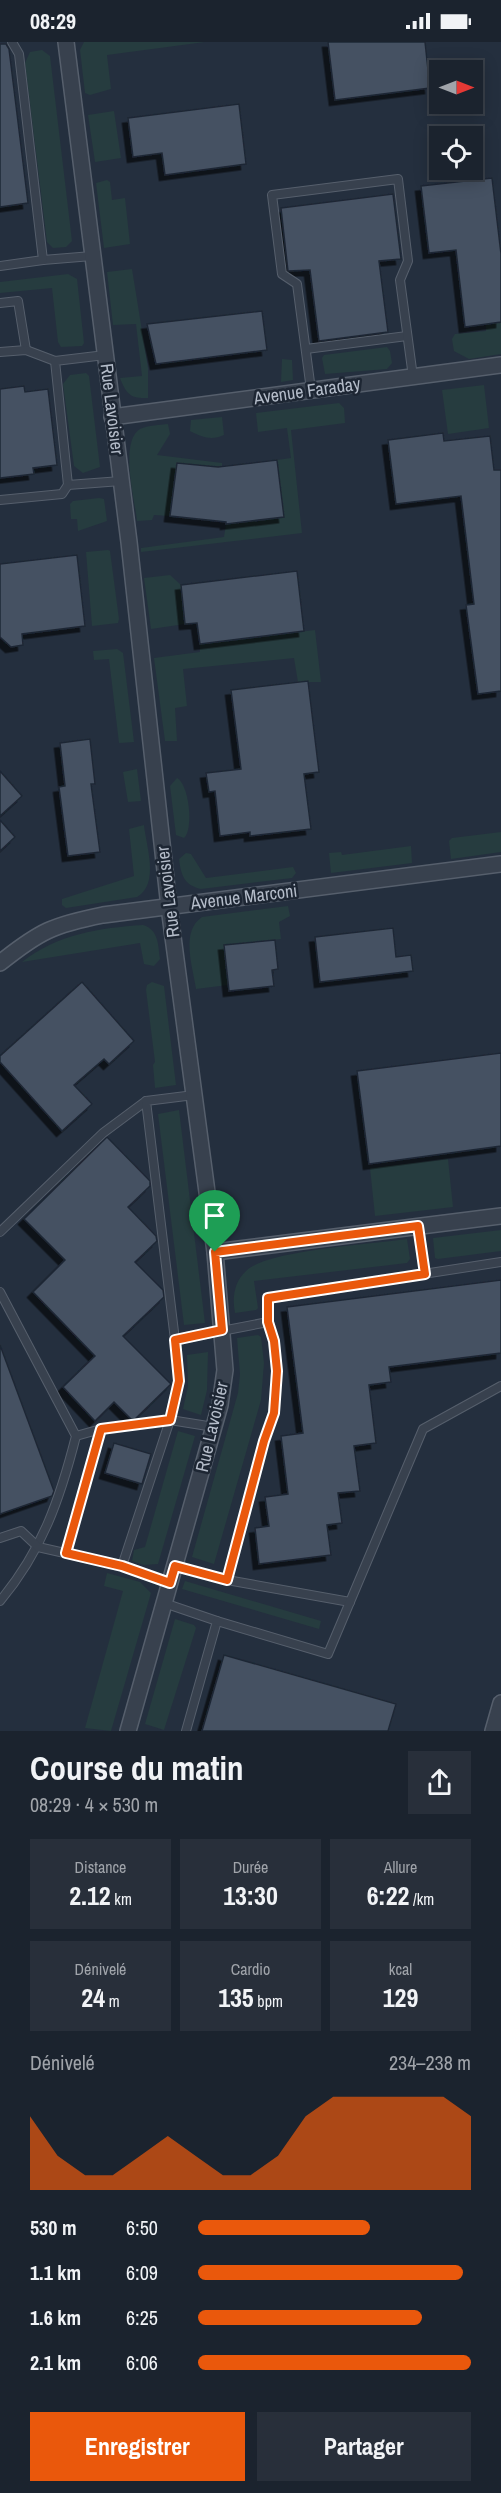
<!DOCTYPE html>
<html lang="fr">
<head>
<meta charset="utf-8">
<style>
  :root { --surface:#1b232e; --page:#282f3a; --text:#f1f3f6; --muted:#a0a4aa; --line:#39404a; --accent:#ea580c }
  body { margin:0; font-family:"Archivo Narrow",sans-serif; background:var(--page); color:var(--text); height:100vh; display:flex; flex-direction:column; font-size:22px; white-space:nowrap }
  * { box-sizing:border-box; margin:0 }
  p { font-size:20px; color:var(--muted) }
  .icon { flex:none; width:33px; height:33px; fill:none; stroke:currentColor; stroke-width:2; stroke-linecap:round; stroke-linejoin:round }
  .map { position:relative; height:1689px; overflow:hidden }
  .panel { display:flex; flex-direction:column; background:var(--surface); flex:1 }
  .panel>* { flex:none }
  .needle { width:39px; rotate:90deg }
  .buttons { position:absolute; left:429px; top:18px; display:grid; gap:12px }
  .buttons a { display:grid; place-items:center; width:54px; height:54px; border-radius:0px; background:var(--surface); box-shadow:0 3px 15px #0003,0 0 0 2px var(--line); font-size:30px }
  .pin { position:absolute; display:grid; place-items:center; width:51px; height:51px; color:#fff; margin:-62px -26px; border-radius:50% 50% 50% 0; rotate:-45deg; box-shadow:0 0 6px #0007 }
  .pin .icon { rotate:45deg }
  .round { display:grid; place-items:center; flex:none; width:63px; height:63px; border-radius:0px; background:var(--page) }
  .head { display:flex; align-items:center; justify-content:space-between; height:102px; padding:0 30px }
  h1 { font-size:33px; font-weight:800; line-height:45px }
  .metrics { display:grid; grid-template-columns:repeat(3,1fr); gap:9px; height:102px; padding:6px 30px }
  .metrics div { display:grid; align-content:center; border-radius:0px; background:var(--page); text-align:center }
  .metrics b { font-size:26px; font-weight:800 }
  .metrics small { font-size:16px; font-weight:400 }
  .metrics p { font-size:16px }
  .chart { height:168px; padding:12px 30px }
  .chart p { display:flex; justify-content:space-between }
  .chart svg { width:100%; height:108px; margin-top:6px; fill:var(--accent); opacity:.7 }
  .button { display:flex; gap:12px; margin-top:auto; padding:12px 30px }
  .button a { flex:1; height:69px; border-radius:0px; background:var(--accent); color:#fff; font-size:24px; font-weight:800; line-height:69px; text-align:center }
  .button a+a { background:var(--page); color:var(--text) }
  ul { padding:0 30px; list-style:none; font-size:20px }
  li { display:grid; grid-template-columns:96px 72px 1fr; align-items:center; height:45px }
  li i { height:15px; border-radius:8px; background:var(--accent) }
  .status { display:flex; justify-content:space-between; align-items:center; height:42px; padding:0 30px; background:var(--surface); direction:ltr }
  .status svg { height:16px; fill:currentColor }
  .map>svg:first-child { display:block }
  .green { fill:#263c3f }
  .building { fill:#455162; stroke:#1f2835; stroke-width:1.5; filter:url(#shadow) }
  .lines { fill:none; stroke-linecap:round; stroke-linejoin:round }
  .service-casing { stroke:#565f6c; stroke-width:10 }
  .minor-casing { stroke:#565f6c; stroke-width:18 }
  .service { stroke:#38414e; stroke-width:8 }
  .minor { stroke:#38414e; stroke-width:15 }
  .route-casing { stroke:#fff; stroke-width:12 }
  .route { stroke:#ea580c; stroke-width:8 }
  .labels { text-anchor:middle; stroke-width:5; stroke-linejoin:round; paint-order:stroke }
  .street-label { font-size:18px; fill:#b4bcc9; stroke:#1d2633 }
</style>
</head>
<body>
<div class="status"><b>08:29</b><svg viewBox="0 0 49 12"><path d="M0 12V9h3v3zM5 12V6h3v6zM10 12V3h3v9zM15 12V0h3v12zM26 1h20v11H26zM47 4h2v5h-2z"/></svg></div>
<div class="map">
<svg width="501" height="1689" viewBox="0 0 501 1689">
  <defs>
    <filter id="shadow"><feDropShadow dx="-5.5" dy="5.5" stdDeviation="0" flood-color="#0009"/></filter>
  </defs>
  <rect width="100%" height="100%" fill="#242f3e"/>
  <g class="green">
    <path d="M84,0H205L107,13L111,47L90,53L85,51L80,8Z"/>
    <path d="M42,8L50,14L72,199L66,205L53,206L47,200L25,21L30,10Z"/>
    <path d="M114,69L121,116L95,120L88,73Z"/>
    <path d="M107,138L110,140L112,158L125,156L130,202L104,206L96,141Z"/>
    <path d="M132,227L148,326V356C131,357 126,352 120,336L142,334L136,282L113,283L107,230Z"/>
    <path d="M68,232L77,237L84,301L82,304L61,305L58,300L52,246L0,251V240Z"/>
    <path d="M501,280V312L469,317L454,309L452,297L455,292L486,289V282Z"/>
    <path d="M387,305L390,309L392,321L387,327L325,332L322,316L324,313Z"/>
    <path d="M282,317L292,318L293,338L281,340Z"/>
    <path d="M86,331L89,334L100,425L83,431L74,424L63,342L70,333Z"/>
    <path d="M484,343L489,386L448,392L442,348Z"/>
    <path d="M339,361L344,366L345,381L291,388L302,491L141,510V506L224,495L226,482L284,475L277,418L291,416L287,386L258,390L256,371Z"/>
    <path d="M222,375L224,393C211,399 202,395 190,389L191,378Z"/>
    <path d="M168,382L170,392L157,413L222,421V425L177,421L170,474L154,473L152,478L137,479C135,458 119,400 140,387C148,383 160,383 168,382Z"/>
    <path d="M99,456L104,457L107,479L78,489L77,477H71L70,462L73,459Z"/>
    <path d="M108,508L110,509L119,577L118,581L92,584L86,510Z"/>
    <path d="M170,533L181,543L185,582L151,587L144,536Z"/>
    <path d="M315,588L321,640H298L294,616L183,627L187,664L175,666L177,699H165L154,616L200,610V602Z"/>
    <path d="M117,607L123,611L134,700L119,701L109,617L94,618L93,609Z"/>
    <path d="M137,727L141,759L128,760L123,730Z"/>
    <path d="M177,736C189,742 194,787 184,796L176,793L170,744Z"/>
    <path d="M144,783C146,804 160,842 137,855L66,866L62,863V857L134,834L129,787Z"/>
    <path d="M501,790V810L451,817L449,799L452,796Z"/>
    <path d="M411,804L412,821L331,831L329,811L341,810L342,813Z"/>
    <path d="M186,811L191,812L206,836L293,825L296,831L292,836L201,847C184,843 181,833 179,817Z"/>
    <path d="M288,864L290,874L279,880L281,897L224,903L228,943L196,947C193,925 180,890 202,875Z"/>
    <path d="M143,883C159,888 158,903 160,917L154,924L144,922L140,901L22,920C58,892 99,886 143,883Z"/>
    <path d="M152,940L164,944L176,1043L155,1046L153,1023L155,1020L146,948L147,943Z"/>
    <path d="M179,1068L205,1281L184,1283L158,1072Z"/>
    <path d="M448,1117L453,1165L375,1174L370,1126Z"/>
    <path d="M501,1188V1209L438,1217L435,1216L433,1196Z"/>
    <path d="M407,1197L410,1217L407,1221L254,1239L258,1266L256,1268L235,1271C232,1256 234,1240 246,1229C267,1208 374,1202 407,1197Z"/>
    <path d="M258,1293L261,1295L264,1321L261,1358L214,1522L192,1515L238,1351L240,1332L237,1296Z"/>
    <path d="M208,1310L207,1348L201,1373L183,1367L188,1344L187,1313Z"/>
    <path d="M178,1389L195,1394L158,1522L144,1523L132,1519L134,1508L145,1505Z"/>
    <path d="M107,1531L140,1540L151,1551L111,1689L85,1686L123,1549L104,1544Z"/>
    <path d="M185,1539L321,1579L319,1587L182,1547Z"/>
    <path d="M175,1577L194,1583L196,1586L164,1688L145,1682Z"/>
  </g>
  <g class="building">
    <path d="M328,0H425L430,46L335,58Z"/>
    <path d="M0,2H6L9,7L28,161L0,165Z"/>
    <path d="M239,62L246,122L165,133L162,111L133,115L128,76Z"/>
    <path d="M492,136L501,212V280L465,285L456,208L429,211L421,144Z"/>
    <path d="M393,152L401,217L379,219L388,290L319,299L310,228L288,229L281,166Z"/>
    <path d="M262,269L267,308L156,322L147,282Z"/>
    <path d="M24,344L25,350L48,347L57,423L33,426L34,432L0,436V347Z"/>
    <path d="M443,391L444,399L490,394L494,428H501V649L478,652L466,563L474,562L461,454L396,462L388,398Z"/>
    <path d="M277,418L284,475L226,482V480L170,474L177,421L218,425Z"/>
    <path d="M77,513L85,584L22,592L23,603L11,605L0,595V522Z"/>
    <path d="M297,529L304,589L200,602L197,581L185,582L181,543Z"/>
    <path d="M308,639L319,730L304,732L311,787L250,794V790L220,794L215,749L209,750L206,731L241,727L231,648Z"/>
    <path d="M90,697L95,742H91L100,810L68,814L59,745L65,744L60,701Z"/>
    <path d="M0,729L22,754L0,774Z"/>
    <path d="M0,778L15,795L0,809Z"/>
    <path d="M393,886L396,915L411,913L413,929L320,940L315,895Z"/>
    <path d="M275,898L278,927L272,928L274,944L229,949L224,903Z"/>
    <path d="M82,940L134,999L109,1022L104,1017L74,1043L92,1062L62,1089L0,1020V1014Z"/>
    <path d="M501,1011V1104L369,1122L357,1029Z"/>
    <path d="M107,1095L150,1139V1144L128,1165L156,1194L157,1199L135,1220L163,1248L164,1255L123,1294L171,1342L135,1377H131L114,1360L95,1379L63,1345L95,1314L33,1250L65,1218L24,1177Z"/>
    <path d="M501,1238V1311L389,1325L391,1340L369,1343L376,1401L354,1404L360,1449L338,1451L342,1481L327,1483L331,1513L259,1522L255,1486L269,1484L265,1455L288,1452L281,1394L303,1391L287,1265Z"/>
    <path d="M0,1303L54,1449L52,1454L0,1472Z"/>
    <path d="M114,1401L151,1412L142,1442L105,1431Z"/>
    <path d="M224,1613L396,1662L388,1689H202Z"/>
  </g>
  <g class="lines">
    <g class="service-casing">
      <g id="service">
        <path d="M43,218L92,214"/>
        <path d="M0,224L43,218L19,12L12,0"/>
        <path d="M0,261L18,259L26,308"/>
        <path d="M306,307L407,294"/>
        <path d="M0,310L26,308L55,319"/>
        <path d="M105,313L55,319L68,443L121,439"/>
        <path d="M311,348L297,242L282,232L272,153L398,137L408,219L400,238L413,335"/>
        <path d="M0,458L62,452L68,443"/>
        <path d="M419,1184L425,1232"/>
        <path d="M0,1190L103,1091L146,1059"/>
        <path d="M0,1250L76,1394C60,1457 42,1509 0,1559"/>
        <path d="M175,1298L146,1059L194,1053"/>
        <path d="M76,1394L101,1387L170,1378L179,1339L175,1298L268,1280V1256L501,1220"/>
        <path d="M0,1496L21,1489L38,1505L122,1524L170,1541"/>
        <path d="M66,1511L101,1387"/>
        <path d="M122,1524L170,1378L214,1385"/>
        <path d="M175,1524L227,1538L350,1560"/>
        <path d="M227,1538L264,1399L274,1371L277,1329L274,1299L268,1280"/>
        <path d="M164,1561L217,1579L186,1689"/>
        <path d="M217,1579L328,1612L423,1387L501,1344"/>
      </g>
    </g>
    <g class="minor-casing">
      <g id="minor">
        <path d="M66,0L129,500L169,865L215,1210L225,1328L220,1363L128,1689"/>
        <path d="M112,375L501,323"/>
        <path d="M0,921C40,889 53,883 103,873L501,822"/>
        <path d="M215,1210L501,1174"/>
        <path d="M493,1689L501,1661"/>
      </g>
    </g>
    <use href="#service" class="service"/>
    <use href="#minor" class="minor"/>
  </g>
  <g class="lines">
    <g class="route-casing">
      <path id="route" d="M418,1184L425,1232L268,1256V1280L274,1299L277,1329L274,1371L264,1399L227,1538L175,1524L170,1541L122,1524L66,1511L101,1387L170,1378L179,1339L175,1298L222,1288L215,1210Z"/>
    </g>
    <use href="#route" class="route"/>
  </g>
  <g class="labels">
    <g class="street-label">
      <text transform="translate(307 349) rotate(-8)" y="6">Avenue Faraday</text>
      <text transform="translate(112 367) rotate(83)" y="6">Rue Lavoisier</text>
      <text transform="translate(168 850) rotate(-97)" y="6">Rue Lavoisier</text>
      <text transform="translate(244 855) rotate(-7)" y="6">Avenue Marconi</text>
      <text transform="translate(212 1385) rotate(-77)" y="6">Rue Lavoisier</text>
    </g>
  </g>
</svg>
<div class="buttons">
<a><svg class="needle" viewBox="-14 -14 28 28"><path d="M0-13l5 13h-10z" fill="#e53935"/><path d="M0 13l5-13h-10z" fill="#a0a4aa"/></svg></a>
<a><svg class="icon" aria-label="locate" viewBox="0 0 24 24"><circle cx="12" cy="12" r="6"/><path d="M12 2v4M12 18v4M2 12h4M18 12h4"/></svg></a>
</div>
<div class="pin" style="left:215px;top:1210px;background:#1e9e55"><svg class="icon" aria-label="arrive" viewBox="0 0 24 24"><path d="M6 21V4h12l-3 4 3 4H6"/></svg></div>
</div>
<section class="panel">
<div class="head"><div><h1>Course du matin</h1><p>08:29 · 4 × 530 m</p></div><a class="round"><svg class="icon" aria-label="share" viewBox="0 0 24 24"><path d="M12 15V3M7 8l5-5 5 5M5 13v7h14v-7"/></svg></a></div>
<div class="metrics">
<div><p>Distance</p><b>2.12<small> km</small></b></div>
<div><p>Durée</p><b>13:30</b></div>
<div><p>Allure</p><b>6:22<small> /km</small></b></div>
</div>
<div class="metrics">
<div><p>Dénivelé</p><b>24<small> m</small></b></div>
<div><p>Cardio</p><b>135<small> bpm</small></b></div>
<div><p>kcal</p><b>129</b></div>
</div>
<div class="chart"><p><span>Dénivelé</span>234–238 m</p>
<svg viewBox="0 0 160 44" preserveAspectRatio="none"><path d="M0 44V14L10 30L20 38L30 38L40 30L50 22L60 30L70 38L80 38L90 30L100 14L110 6L120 6L130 6L140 6L150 6L160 14V44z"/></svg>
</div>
<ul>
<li><b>530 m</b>6:50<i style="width:63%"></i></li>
<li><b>1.1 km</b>6:09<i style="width:97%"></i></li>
<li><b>1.6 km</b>6:25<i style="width:82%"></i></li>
<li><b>2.1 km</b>6:06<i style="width:100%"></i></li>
</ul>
<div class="button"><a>Enregistrer</a><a>Partager</a></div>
</section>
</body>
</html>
